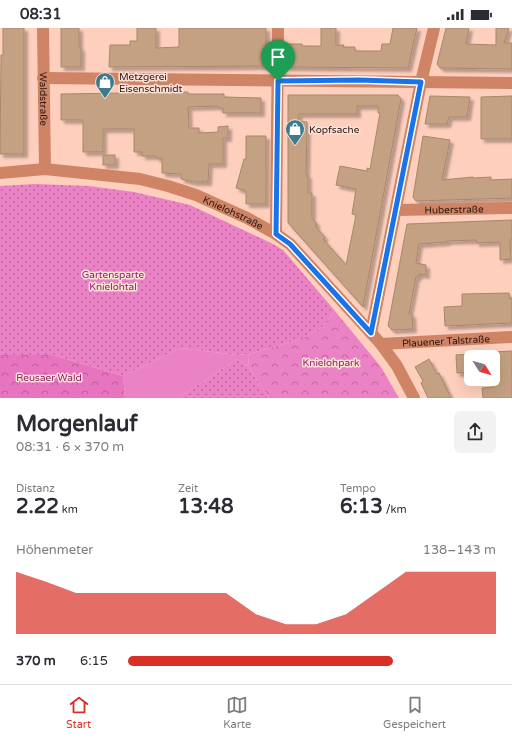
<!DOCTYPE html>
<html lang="de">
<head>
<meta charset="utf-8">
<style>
  :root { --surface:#fff; --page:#f2f2f3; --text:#2b2b33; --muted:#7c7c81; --line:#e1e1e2; --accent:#d93025 }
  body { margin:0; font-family:"Varela Round",sans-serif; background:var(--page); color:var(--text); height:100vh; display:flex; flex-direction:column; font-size:15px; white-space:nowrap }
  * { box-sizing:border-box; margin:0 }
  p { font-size:13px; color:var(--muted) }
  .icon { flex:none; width:22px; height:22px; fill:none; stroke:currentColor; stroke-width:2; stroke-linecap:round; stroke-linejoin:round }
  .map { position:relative; height:370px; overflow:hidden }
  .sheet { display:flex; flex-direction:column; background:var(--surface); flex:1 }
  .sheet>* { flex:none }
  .needle { width:26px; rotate:127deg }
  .buttons { position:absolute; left:464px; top:322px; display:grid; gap:8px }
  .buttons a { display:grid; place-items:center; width:36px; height:36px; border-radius:6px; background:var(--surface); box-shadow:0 4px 16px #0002; font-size:20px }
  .pin { position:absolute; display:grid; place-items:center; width:34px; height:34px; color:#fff; margin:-41px -17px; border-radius:50% 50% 50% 0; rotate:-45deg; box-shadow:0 0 4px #0007 }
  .pin .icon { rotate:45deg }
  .round { display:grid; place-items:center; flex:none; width:42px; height:42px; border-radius:6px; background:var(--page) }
  .headline { display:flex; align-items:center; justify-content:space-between; height:68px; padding:0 16px }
  h1 { font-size:22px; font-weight:800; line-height:30px }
  .figures { display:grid; grid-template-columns:repeat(3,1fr); gap:6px; height:68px; padding:4px 16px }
  .figures div { display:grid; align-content:center }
  .figures b { font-size:20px; font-weight:800 }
  .figures small { font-size:11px; font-weight:400 }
  .figures p { font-size:11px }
  .chart { height:112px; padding:8px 16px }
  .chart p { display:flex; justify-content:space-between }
  .chart svg { width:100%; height:72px; margin-top:4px; fill:var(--accent); opacity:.7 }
  ul { padding:0 16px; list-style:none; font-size:13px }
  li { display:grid; grid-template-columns:64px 48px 1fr; align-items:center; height:30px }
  li i { height:10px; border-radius:5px; background:var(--accent) }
  .status { display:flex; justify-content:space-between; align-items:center; height:28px; padding:0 20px; background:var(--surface); direction:ltr }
  .status svg { height:11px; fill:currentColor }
  .dock { display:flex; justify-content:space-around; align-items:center; height:56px; border-top:1px solid var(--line); background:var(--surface); font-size:11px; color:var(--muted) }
  .dock a { display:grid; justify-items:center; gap:2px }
  .dock .on { color:var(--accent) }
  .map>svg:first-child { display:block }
  .grass { fill:#ec82c6 }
  .forest { fill:url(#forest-crowns) }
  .park { fill:url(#park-crowns) }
  .garden { fill:url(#garden-dots) }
  .building { fill:#c4a182; stroke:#a98769; fill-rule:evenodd; filter:url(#shadow) }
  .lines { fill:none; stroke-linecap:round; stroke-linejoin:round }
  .street { stroke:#cf8466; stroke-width:12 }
  .route-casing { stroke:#fff; stroke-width:8 }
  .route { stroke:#1a73e8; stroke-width:5 }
  .labels { text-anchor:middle; stroke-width:3; stroke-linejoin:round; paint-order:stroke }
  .poi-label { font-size:10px; fill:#281711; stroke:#fee1d6; text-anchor:start }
  .street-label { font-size:10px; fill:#281711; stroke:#fee1d6 }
  .park-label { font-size:10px; fill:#8a236b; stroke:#fee1d6 }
</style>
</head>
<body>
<div class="status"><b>08:31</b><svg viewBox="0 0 49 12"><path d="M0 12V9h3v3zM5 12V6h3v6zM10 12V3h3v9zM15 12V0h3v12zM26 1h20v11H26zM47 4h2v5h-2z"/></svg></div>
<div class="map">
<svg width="512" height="370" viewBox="0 0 512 370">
  <defs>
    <pattern id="forest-crowns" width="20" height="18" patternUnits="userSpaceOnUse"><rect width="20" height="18" fill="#e874bf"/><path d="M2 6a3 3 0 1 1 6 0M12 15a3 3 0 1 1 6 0" fill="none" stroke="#bc5e9a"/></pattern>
    <pattern id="park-crowns" width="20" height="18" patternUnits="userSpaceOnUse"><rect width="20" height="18" fill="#ec82c6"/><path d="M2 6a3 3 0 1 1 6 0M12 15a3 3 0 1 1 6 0" fill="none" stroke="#bf699f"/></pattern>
    <pattern id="garden-dots" width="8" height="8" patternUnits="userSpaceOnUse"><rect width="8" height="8" fill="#ec82c6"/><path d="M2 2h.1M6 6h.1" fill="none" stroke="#bf699f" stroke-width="1.8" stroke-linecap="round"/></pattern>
    <filter id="shadow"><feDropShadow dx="3.5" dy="3.5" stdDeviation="1" flood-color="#0004"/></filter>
  </defs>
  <rect width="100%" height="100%" fill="#fecfbd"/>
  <path class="grass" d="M181,320L237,327L249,326L248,338L237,331L178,370H125L123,348Z"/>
  <path class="forest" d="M0,327H53L123,348L125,370H0Z"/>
  <path class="park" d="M335,283L381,339L399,370H269L248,338L249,326L301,311L322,299Z"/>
  <g class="garden">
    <path d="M35,156L89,158L134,164L190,177L273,216L283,222L335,283L322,299L301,311L249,326L237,327L181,320L123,348L53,327H0V158Z"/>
    <path d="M237,331L248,338L269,370H178Z"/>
  </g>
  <g class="building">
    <path d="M3,0H24V126H0L1,27H3Z"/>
    <path d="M61,0H79V19L81,20V39H61Z"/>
    <path d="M137,0H156V20L179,19V0H266V38L109,39L110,17H130V13H137Z"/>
    <path d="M321,0H336V17H344L343,19H355V23H381L382,16H390L393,0H417L408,40L287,39V16H302V18H321Z"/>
    <path d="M446,0H469L466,16L496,17V0H509L504,15H512V41L440,40L437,36Z"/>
    <path d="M188,64V66H224V69L261,70V85H223V80H218V78L188,79L189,100H199V105L218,104V99L228,98V110H223V136H209L208,154H194L181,151V146L162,145V130H156V128H142V124H134V101H103V124H83V92H61V66Z"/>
    <path d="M288,67H398L401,71L363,279L288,195ZM357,78H378V85H380L370,141L367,140V143L340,138L336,157L356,161L352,186L356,187L346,237L323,211L325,209L315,198L317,196L312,190V165H308V147H306L307,94L298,93L299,86H357Z"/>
    <path d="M430,68L470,69L467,89H449L447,96H425Z"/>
    <path d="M512,68V111H481V69Z"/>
    <path d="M246,108H266V176H246V163L236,160L244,131H246Z"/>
    <path d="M423,108L450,112L442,152L473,149V150L491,149V152L512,151V170L416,173L413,169Z"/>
    <rect x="103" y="127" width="12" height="10"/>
    <path d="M512,192V211H510L511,231L500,232V214L476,215V212L447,213V214L419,216L416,235L426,237V247L419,246L418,249H416L409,286H412L413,301L392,302L388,298L407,196Z"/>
    <path d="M509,265L510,271L512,270V295L445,298L444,279L462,278V266Z"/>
    <path d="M512,323V370H483L482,360L493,359V324Z"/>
    <path d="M471,326V344L457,345L456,327Z"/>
    <path d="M429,331L437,346L439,345L451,370H428L421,355L423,353L415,339Z"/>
  </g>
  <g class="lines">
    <g class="street">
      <path id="s1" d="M43,0L45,141"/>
      <path d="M43,50L512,55"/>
      <path id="s2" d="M0,145L45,141L140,151L168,158L196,167L247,190L276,206L290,216L381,316L397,338L414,370"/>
      <path id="s3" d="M396,182L512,180"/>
      <path d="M276,206L278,0"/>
      <path d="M371,305L421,54L434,0"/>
      <path id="s4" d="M381,316L512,309"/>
    </g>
  </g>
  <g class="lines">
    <g class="route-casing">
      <path id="route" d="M359,52L421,54L371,305L290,216L276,206L278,53Z"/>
    </g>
    <use href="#route" class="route"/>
  </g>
  <defs>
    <g id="shop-pin" transform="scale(1)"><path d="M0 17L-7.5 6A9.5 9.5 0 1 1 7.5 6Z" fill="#3c7a8f" stroke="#fee1d6"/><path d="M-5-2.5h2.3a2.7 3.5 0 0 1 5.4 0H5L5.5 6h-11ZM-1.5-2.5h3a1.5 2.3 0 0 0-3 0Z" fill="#fff"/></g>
  </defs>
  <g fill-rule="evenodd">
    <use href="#shop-pin" x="105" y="54"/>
    <use href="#shop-pin" x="295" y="101"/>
  </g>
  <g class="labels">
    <g class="poi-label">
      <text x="119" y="52">Metzgerei<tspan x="119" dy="12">Eisenschmidt</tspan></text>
      <text x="309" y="105">Kopfsache</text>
    </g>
    <g class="street-label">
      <text dy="4" stroke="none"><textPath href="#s1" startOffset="71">Waldstraße</textPath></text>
      <text dy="4" stroke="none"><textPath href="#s3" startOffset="58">Huberstraße</textPath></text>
      <text dy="4" stroke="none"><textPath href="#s2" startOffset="240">Knielohstraße</textPath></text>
      <text dy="4" stroke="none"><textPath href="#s4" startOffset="65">Plauener Talstraße</textPath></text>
    </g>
    <g class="park-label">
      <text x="113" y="250">Gartensparte<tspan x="113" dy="12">Knielohtal</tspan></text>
      <text x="331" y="338">Knielohpark</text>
      <text x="49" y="353">Reusaer Wald</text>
    </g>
  </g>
</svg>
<div class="buttons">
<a><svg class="needle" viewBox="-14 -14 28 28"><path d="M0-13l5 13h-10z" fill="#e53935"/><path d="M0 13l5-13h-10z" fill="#7c7c81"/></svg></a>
</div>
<div class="pin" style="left:278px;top:53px;background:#1e9e55"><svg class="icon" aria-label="arrive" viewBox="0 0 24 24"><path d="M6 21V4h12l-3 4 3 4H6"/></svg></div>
</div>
<section class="sheet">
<div class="headline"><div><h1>Morgenlauf</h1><p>08:31 · 6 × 370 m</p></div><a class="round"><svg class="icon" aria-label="share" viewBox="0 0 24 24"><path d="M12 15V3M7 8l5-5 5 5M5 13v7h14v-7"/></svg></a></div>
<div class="figures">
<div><p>Distanz</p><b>2.22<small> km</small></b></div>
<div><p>Zeit</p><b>13:48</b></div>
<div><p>Tempo</p><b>6:13<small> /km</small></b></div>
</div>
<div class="chart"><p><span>Höhenmeter</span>138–143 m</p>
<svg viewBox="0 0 160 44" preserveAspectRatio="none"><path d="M0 44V6L10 12L20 19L30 19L40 19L50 19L60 19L70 19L80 32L90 38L100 38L110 32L120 19L130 6L140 6L150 6L160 6V44z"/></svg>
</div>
<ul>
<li><b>370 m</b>6:15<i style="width:72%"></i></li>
</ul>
</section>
<nav class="dock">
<a class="on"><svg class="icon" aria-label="home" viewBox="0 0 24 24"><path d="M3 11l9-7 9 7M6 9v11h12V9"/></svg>Start</a>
<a><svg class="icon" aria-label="map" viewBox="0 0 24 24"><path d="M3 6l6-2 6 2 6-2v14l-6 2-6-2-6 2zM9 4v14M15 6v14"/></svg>Karte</a>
<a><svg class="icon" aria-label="saved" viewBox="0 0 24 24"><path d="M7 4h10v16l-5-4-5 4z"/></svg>Gespeichert</a>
</nav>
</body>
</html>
